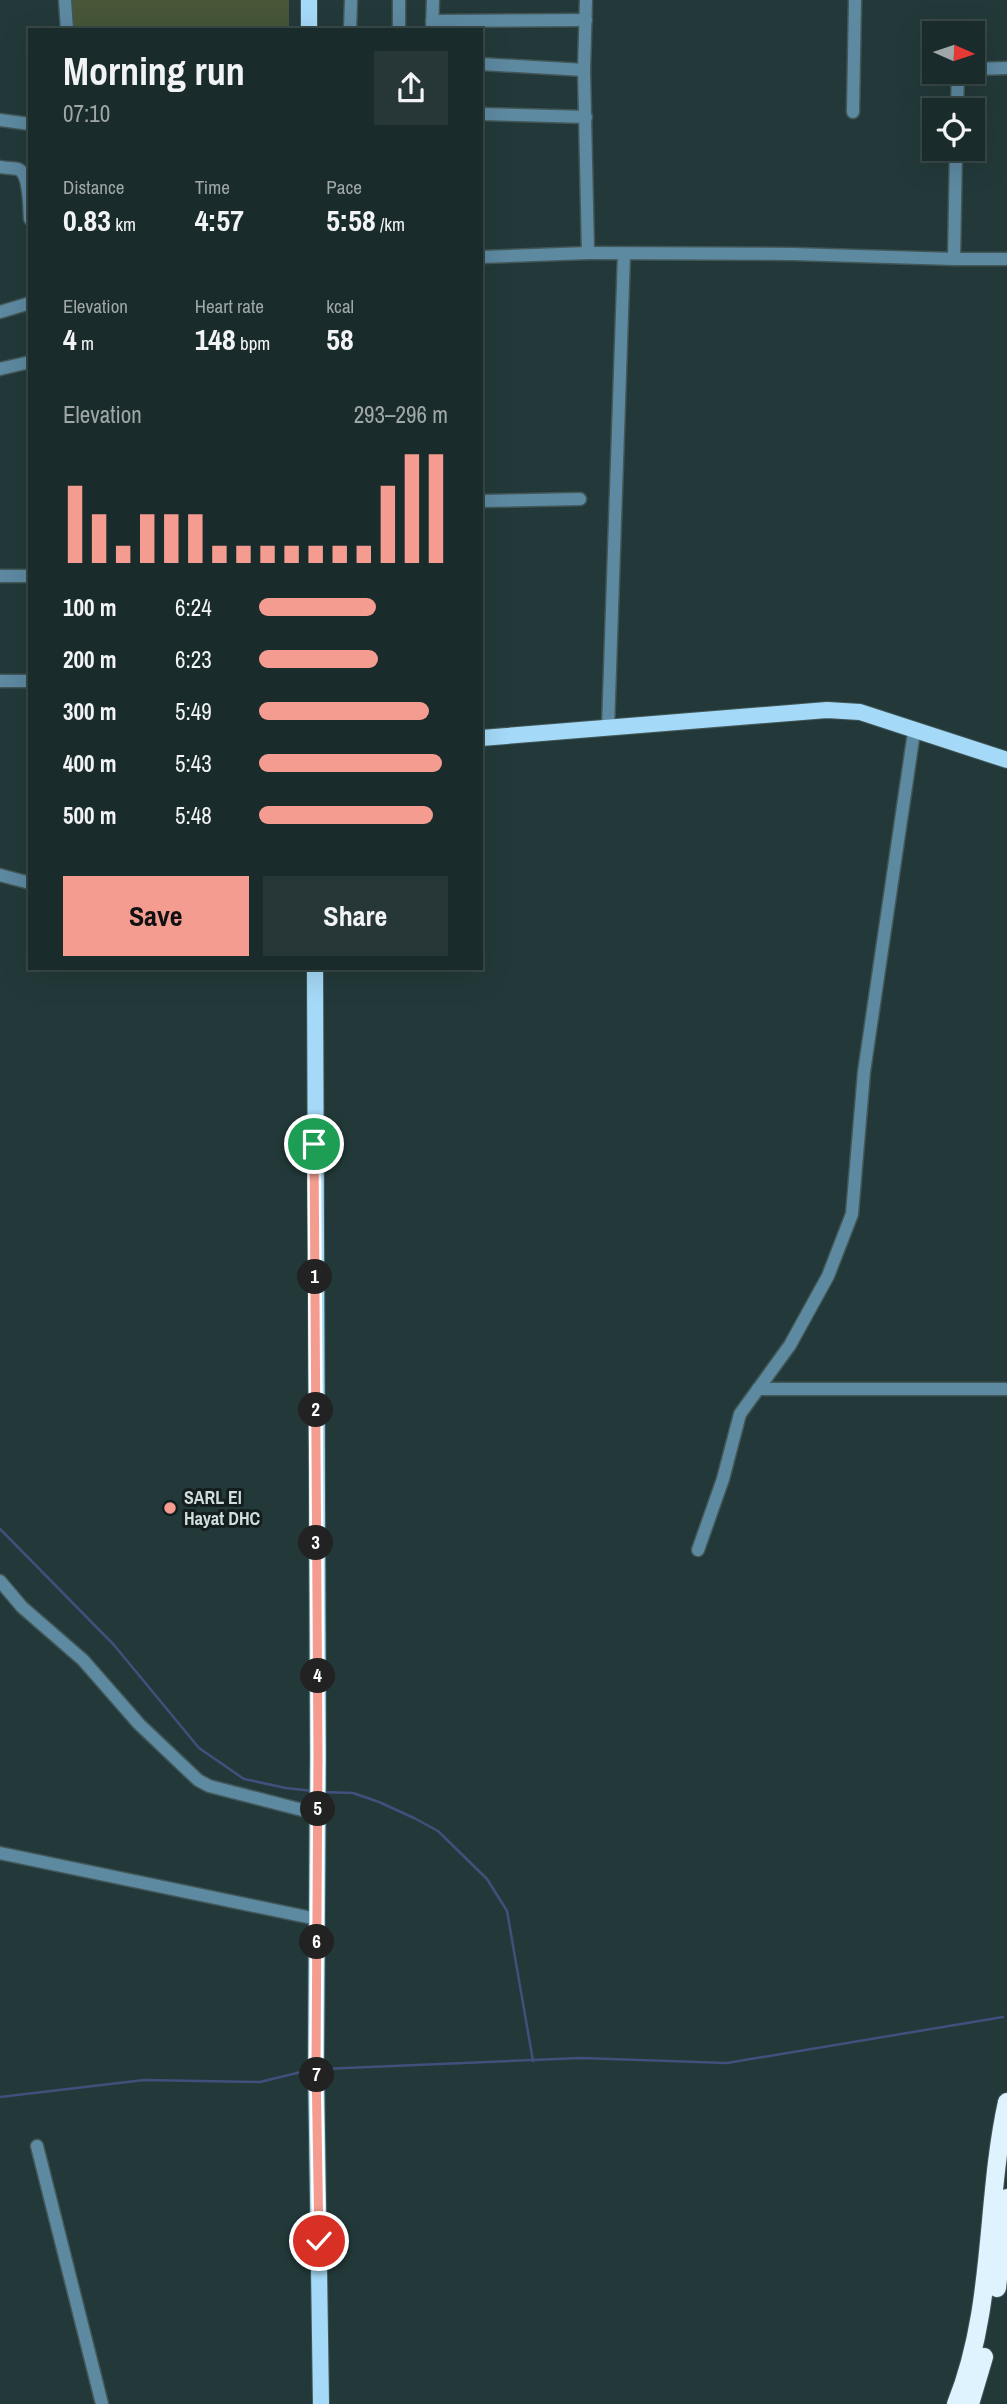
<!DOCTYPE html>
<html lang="en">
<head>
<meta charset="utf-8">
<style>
  :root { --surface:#1a2b2b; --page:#273737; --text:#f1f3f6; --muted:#9fa7a9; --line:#384747; --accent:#f59c91 }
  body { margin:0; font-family:"Archivo Narrow",sans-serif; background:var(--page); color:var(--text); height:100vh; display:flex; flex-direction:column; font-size:26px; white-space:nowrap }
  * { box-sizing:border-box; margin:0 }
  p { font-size:23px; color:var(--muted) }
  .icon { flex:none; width:38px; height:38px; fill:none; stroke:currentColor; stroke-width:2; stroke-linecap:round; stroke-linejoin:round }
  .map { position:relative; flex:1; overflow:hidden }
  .drawer { position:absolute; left:28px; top:28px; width:455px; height:942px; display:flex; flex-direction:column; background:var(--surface); border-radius:0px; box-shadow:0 7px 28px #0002,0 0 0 2px var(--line) }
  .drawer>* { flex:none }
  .needle { width:46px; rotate:93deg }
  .tools { position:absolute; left:922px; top:21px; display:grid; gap:14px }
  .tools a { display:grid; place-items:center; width:63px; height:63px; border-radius:0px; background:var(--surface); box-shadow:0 7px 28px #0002,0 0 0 2px var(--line); font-size:35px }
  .pin { position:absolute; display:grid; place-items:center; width:60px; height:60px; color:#fff; margin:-30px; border:4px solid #fff; border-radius:50%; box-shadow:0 2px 7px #0007 }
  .km { position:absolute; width:35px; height:35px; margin:-18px; border-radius:50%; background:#222; color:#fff; font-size:19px; line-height:35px; text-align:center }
  .round { display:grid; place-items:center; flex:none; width:74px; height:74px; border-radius:0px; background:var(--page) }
  .overview { display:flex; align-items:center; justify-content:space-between; height:119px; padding:0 35px }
  h1 { font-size:38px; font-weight:700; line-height:52px }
  .figures { display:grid; grid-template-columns:repeat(3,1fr); gap:10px; height:119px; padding:7px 35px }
  .figures div { display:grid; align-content:center }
  .figures b { font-size:30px; font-weight:700 }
  .figures small { font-size:19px; font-weight:400 }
  .figures p { font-size:19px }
  .chart { height:196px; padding:14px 35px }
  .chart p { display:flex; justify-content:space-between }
  .chart svg { width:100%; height:126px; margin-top:7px; stroke:var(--accent); stroke-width:6 }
  .cta { display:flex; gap:14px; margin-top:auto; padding:14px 35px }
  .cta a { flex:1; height:80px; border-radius:0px; background:var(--accent); color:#111; font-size:28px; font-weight:700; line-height:80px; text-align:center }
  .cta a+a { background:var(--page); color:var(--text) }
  ul { padding:0 35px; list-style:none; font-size:23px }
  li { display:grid; grid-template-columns:112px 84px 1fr; align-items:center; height:52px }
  li i { height:18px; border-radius:9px; background:var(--accent) }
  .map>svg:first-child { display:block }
  .green { fill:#465637 }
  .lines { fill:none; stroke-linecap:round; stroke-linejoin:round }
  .stream { stroke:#40507c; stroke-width:2.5 }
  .minor-casing { stroke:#425757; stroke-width:15 }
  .major-casing { stroke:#425757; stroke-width:18 }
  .highway-casing { stroke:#425757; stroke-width:20 }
  .minor { stroke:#5d89a1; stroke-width:12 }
  .major { stroke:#a4d9f7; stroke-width:16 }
  .highway { stroke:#dff3ff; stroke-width:18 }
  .route-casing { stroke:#fff; stroke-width:14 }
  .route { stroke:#f59c91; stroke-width:9 }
  .poi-dot { fill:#f59c91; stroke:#141e1e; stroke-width:2.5 }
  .labels { text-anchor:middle; stroke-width:6; stroke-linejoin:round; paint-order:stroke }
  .poi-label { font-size:18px; font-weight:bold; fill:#d0dddd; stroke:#141e1e; text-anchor:start }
</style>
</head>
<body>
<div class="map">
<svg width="1007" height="2404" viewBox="0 0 1007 2404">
  <rect width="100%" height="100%" fill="#233939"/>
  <path class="green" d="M72,0H289V30H73Z"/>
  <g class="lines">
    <g class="stream">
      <path d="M0,1529L114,1645L199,1748L244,1779L286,1788L313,1791"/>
      <path d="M323,1792L353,1793L379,1802L414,1818L438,1831L487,1879L507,1911L533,2061"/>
      <path d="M323,2069L581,2058L727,2063L1003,2017"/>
      <path d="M0,2097L144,2080L260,2082L309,2070"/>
    </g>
    <g class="minor-casing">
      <g id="minor">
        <path d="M65,0L67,30"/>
        <path d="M432,21L586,20"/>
        <path d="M350,30L351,0"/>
        <path d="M399,30V0"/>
        <path d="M432,30L433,0"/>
        <path d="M481,64L584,70"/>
        <path d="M973,69L1007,68"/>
        <path d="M957,110L958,72"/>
        <path d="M853,112L855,0"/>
        <path d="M481,114L586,117"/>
        <path d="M0,120L30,124"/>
        <path d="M0,167C5,168 13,168 18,169C30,174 29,207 30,219"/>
        <path d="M588,253L793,254L954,259L956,149"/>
        <path d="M481,257L588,253L584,70L586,0"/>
        <path d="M954,259H1007"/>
        <path d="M0,312L30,303"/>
        <path d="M0,369L30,362"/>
        <path d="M481,501L580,499"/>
        <path d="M0,576H30"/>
        <path d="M0,681H30"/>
        <path d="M608,728L624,254"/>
        <path d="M0,875L30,883"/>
        <path d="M758,1389H1005"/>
        <path d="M698,1550L723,1479L740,1414L790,1345L828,1276L852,1214L864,1072L914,732"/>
        <path d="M0,1581L22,1607L83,1660L139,1724L198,1780L209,1786L318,1814"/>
        <path d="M0,1853L317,1919"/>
        <path d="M37,2146L102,2404"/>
      </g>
    </g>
    <g class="major-casing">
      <g id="major">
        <path d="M309,0V30"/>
        <path d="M481,738L827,710L860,712L1007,760"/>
        <path d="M315,968L318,1755L316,2065L321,2404"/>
      </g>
    </g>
    <g class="highway-casing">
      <g id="highway">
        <path d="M997,2288L1007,2198"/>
        <path d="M956,2404C995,2307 985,2202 1007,2102"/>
        <path d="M970,2404L984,2357"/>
      </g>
    </g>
    <use href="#minor" class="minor"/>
    <use href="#major" class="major"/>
    <use href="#highway" class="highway"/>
  </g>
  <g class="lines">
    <g class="route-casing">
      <path id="route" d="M314,1144L318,1755L316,2065L319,2241"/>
    </g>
    <use href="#route" class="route"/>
  </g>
  <circle class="poi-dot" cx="170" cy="1508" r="7"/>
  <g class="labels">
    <g class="poi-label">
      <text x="184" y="1504">SARL El<tspan x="184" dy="21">Hayat DHC</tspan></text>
    </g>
  </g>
</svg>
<div class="tools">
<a><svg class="needle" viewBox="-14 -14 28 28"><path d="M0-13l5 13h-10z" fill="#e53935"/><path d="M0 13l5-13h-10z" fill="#9fa7a9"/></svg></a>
<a><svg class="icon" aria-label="locate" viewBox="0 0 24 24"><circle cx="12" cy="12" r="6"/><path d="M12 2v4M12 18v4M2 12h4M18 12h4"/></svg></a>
</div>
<div class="pin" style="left:314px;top:1144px;background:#1e9e55"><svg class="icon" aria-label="arrive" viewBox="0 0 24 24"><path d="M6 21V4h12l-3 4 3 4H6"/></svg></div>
<div class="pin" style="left:319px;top:2241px;background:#d93025"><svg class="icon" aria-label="check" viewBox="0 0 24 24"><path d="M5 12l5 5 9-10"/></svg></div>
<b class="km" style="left:315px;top:1277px">1</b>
<b class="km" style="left:316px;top:1410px">2</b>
<b class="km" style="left:316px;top:1543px">3</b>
<b class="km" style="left:318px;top:1676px">4</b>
<b class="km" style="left:318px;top:1809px">5</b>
<b class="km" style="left:317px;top:1942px">6</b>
<b class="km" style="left:317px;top:2075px">7</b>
<section class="drawer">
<div class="overview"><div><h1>Morning run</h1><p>07:10</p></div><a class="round"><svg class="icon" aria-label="share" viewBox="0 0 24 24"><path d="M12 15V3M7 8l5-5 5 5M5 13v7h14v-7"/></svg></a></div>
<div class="figures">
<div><p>Distance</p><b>0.83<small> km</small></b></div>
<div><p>Time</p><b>4:57</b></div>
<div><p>Pace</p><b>5:58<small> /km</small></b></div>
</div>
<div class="figures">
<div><p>Elevation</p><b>4<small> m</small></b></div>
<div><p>Heart rate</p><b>148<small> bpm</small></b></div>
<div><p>kcal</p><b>58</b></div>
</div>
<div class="chart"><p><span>Elevation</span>293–296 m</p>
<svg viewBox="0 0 160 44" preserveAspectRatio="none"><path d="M5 44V17M15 44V27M25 44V38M35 44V27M45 44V27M55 44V27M65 44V38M75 44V38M85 44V38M95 44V38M105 44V38M115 44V38M125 44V38M135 44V17M145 44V6M155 44V6"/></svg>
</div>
<ul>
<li><b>100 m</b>6:24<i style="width:62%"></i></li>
<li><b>200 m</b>6:23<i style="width:63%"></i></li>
<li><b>300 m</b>5:49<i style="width:90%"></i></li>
<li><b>400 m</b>5:43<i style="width:97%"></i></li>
<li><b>500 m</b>5:48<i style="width:92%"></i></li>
</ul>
<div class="cta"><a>Save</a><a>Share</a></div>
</section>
</div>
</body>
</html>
